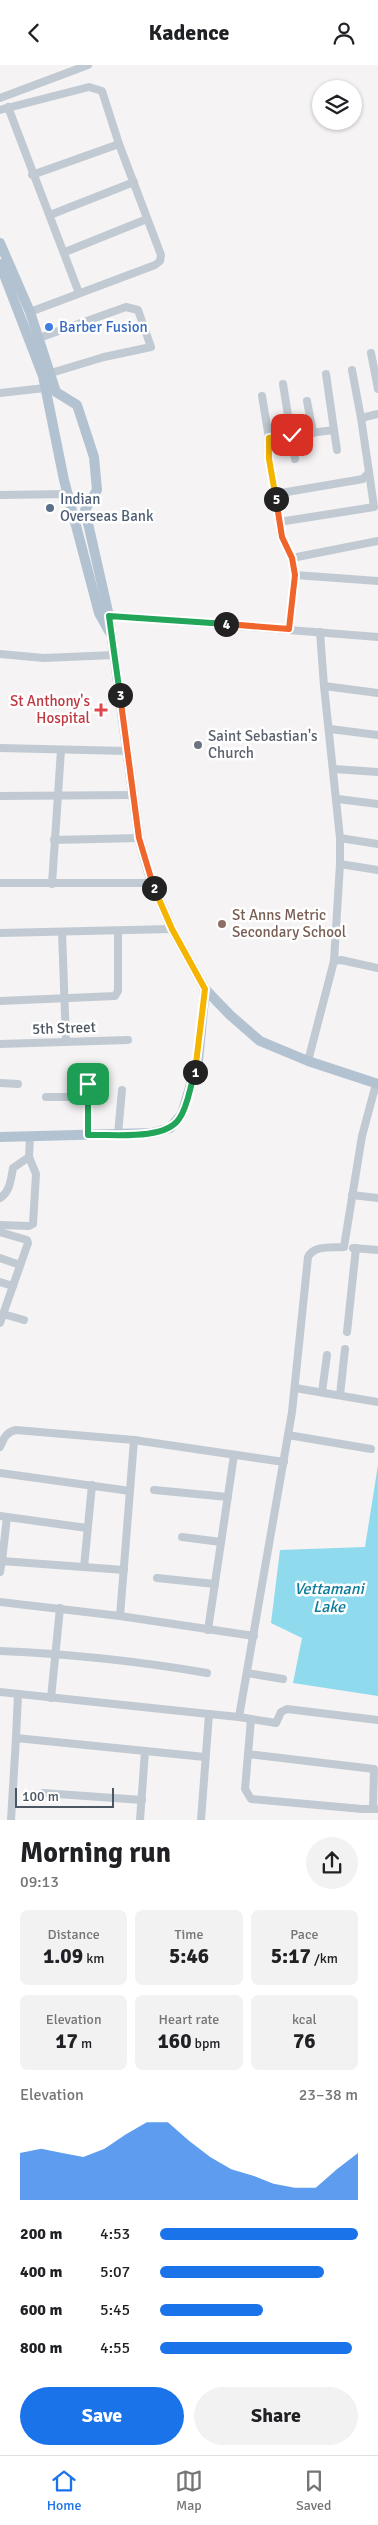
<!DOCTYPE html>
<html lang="en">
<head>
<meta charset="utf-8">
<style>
  :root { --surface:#fff; --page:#f2f2f2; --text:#202124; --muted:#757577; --line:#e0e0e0; --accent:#1a73e8 }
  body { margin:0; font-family:Signika,sans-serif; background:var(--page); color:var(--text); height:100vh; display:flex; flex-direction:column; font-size:19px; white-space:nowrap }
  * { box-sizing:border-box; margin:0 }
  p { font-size:16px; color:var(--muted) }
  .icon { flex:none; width:28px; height:28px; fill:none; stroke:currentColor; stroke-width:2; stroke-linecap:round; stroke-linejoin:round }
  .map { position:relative; height:1755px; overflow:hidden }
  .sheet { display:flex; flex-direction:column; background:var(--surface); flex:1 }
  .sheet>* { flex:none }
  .controls { position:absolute; left:312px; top:15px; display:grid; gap:10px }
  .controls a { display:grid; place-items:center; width:50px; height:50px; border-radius:50%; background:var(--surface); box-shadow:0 1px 4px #0004; font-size:25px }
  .scale { position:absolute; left:15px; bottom:12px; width:99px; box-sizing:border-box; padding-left:5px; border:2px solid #4a5661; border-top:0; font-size:14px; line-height:18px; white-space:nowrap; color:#4a5661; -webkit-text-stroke:4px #fff; paint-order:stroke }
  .pin { position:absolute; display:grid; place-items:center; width:42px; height:42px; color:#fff; margin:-21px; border-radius:10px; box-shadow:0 2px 8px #0006 }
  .km { position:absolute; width:25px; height:25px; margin:-12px; border-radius:50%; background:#222; color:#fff; font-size:14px; line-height:25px; text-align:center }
  .round { display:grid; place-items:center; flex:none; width:52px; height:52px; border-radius:26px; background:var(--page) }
  .head { display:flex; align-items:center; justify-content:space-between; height:85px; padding:0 20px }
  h1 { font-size:28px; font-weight:700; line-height:38px }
  .figures { display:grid; grid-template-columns:repeat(3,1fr); gap:8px; height:85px; padding:5px 20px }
  .figures div { display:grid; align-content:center; border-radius:8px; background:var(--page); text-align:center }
  .figures b { font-size:21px; font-weight:700 }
  .figures small { font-size:14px; font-weight:400 }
  .figures p { font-size:14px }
  .chart { height:140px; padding:10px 20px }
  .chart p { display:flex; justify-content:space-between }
  .chart svg { width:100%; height:90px; margin-top:5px; fill:var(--accent); opacity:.7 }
  .action { display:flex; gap:10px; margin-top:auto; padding:10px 20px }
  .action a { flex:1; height:58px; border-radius:30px; background:var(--accent); color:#fff; font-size:20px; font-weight:700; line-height:58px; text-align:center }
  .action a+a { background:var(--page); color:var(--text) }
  ul { padding:0 20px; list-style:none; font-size:16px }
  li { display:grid; grid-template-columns:80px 60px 1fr; align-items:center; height:38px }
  li i { height:12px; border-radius:6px; background:var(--accent) }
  header { display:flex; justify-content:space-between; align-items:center; height:65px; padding:0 20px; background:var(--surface); font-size:22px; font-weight:700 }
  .tab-bar { display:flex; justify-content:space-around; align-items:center; height:70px; border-top:1px solid var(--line); background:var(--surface); font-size:14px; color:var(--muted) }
  .tab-bar a { display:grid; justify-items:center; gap:2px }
  .tab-bar .selected { color:var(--accent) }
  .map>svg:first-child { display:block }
  .water { fill:#90daee }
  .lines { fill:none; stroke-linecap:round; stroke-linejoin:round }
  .minor { stroke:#c1cad2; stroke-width:8 }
  .major { stroke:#b3c2d1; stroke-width:10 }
  .split-1-casing { stroke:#fff; stroke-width:10 }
  .split-2-casing { stroke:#fff; stroke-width:10 }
  .split-3-casing { stroke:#fff; stroke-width:10 }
  .split-4-casing { stroke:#fff; stroke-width:10 }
  .split-5-casing { stroke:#fff; stroke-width:10 }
  .split-6-casing { stroke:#fff; stroke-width:10 }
  .split-1 { stroke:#22a559; stroke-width:6 }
  .split-2 { stroke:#f5b400; stroke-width:6 }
  .split-3 { stroke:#f0652b; stroke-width:6 }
  .split-4 { stroke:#22a559; stroke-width:6 }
  .split-5 { stroke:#f0652b; stroke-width:6 }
  .split-6 { stroke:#f5b400; stroke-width:6 }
  .shop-dot { fill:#3f7fe0; stroke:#fff; stroke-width:2 }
  .service-dot { fill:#5c6f8a; stroke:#fff; stroke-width:2 }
  .health-dot { fill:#e0444e; stroke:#fff; stroke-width:2 }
  .worship-dot { fill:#6b7280; stroke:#fff; stroke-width:2 }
  .education-dot { fill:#8d6e63; stroke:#fff; stroke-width:2 }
  .labels { text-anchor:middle; stroke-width:5; stroke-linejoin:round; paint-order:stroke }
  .shop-label { font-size:15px; fill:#366cbe; stroke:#fff; text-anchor:start }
  .service-label { font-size:15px; fill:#4e5e75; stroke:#fff; text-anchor:start }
  .health-label { font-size:15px; fill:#be3a42; stroke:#fff; text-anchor:end }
  .worship-label { font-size:15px; fill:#5b616d; stroke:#fff; text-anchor:start }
  .education-label { font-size:15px; fill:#785e54; stroke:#fff; text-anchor:start }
  .street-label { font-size:15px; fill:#4a5661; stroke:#fff }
  .water-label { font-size:16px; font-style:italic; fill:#0c7c9b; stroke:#fff }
</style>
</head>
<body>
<header><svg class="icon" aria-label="back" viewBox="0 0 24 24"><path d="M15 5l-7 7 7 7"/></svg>Kadence<svg class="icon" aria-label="person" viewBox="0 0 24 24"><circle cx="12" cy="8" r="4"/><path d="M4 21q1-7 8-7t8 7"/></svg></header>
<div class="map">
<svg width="378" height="1755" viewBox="0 0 378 1755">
  <rect width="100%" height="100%" fill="#f5f3f3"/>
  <path class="water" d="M378,1400V1631L293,1618L302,1573L271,1558L280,1485L365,1482Z"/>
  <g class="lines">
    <g class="minor">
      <path d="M0,33L88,0"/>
      <path d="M8,42L79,228"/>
      <path d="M0,45L89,22L102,26L119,79L161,190L160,196L155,200L30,247"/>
      <path d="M32,110L119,79"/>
      <path d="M50,150L134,117"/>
      <path d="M65,187L147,154"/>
      <path d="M39,273L126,242L138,245L151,282L104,292L51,308"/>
      <path d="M371,288L378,324"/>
      <path d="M352,305L361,353L378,349"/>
      <path d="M283,319L295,394"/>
      <path d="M0,328L45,323"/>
      <path d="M262,331L269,373L334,365L326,309"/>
      <path d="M307,336L313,368"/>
      <path d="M334,365L337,385"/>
      <path d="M269,373V394L275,429L363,414L369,407L361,353"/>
      <path d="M275,429L279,457L374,442L369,407"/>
      <path d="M0,430L68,429"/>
      <path d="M279,457L281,472L292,493"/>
      <path d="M295,510L378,516"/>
      <path d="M109,551L378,572"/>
      <path d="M289,564L295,510L292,493L378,476"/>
      <path d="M320,567L324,621"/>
      <path d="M0,589L44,593L114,590"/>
      <path d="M378,628L324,621L340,773L378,779"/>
      <path d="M330,664L378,670"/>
      <path d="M0,683L128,686"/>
      <path d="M334,704L378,707"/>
      <path d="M0,731L134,730"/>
      <path d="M338,734L378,739"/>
      <path d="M340,773V799L378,805"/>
      <path d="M54,775L139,773"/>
      <path d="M0,818H152"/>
      <path d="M52,819L61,685"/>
      <path d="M62,867L66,976"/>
      <path d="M0,868L172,864"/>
      <path d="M334,896L340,799"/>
      <path d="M0,936L115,931L118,926V866"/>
      <path d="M0,979L128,975"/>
      <path d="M308,996L334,896L341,895L378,903"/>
      <path d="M0,1018L18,1019"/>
      <path d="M46,1032H88"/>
      <path d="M118,1069L122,1025"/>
      <path d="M87,1070L88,1019"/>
      <path d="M352,1130L378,1133"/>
      <path d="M0,1133C10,1127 11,1114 13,1103L29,1092"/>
      <path d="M0,1160L29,1161L33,1159L36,1109L29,1092L30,1071"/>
      <path d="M0,1167L27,1175L28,1178L0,1258"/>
      <path d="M353,1183L378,1185"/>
      <path d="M0,1193L20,1200"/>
      <path d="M0,1217L13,1221"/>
      <path d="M3,1249L24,1255"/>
      <path d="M347,1267L356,1183"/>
      <path d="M295,1323L378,1337"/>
      <path d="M322,1327L327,1290"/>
      <path d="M340,1330L345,1284"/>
      <path d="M288,1370L371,1384"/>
      <path d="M0,1382C4,1373 6,1367 16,1365L134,1375L284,1397"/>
      <path d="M0,1408L130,1426"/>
      <path d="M154,1425L228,1432"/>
      <path d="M0,1451L87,1463"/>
      <path d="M182,1472L221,1477"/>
      <path d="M2,1496L7,1452"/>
      <path d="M84,1502L92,1420"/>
      <path d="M0,1507L2,1496L124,1505"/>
      <path d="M157,1513L215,1519"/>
      <path d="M0,1537L120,1551L254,1571"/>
      <path d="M120,1551L134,1375"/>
      <path d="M208,1565L234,1390"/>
      <path d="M0,1586C70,1589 138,1596 207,1608"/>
      <path d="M247,1608L283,1614"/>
      <path d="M0,1627L209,1649"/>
      <path d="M51,1633L60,1543"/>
      <path d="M239,1652L251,1654L248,1689L374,1704L373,1744"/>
      <path d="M251,1654L276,1658L281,1647L287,1644L378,1655"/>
      <path d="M16,1673L18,1629"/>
      <path d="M248,1689L245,1724L251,1734L362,1744H376"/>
      <path d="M43,1728L142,1735"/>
      <path d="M11,1755L16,1673L205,1692"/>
      <path d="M140,1755L145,1686"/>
      <path d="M201,1755L209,1649L239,1652L292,1347L308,1192C314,1180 331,1183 344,1182L362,1071L376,1019"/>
    </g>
    <g class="major">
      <path d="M0,178L30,247L56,327L77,340L94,392L97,425L85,445L109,551L139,773L152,818L172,864L205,924L230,950L260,976L308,996L378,1019"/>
      <path d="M0,199L43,311L64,415L99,548L109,566"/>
      <path d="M0,1072L152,1068L170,1063L182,1049L198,996L205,924"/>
    </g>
  </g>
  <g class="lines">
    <g class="split-1-casing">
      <path id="split-1" d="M88,1019V1070C112,1069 164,1076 179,1054C188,1042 190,1021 195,1007"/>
    </g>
    <g class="split-2-casing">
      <path id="split-2" d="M154,823L172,864L205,924L195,1007"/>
    </g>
    <g class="split-3-casing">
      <path id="split-3" d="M120,630L139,773L154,823"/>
    </g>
    <g class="split-4-casing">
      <path id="split-4" d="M120,630L109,551L226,559"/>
    </g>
    <g class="split-5-casing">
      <path id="split-5" d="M226,559L289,564L295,510L292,493L282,472L276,434"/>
    </g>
    <g class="split-6-casing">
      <path id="split-6" d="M276,434L269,394V373L292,370"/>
    </g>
    <use href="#split-1" class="split-1"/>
    <use href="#split-2" class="split-2"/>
    <use href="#split-3" class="split-3"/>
    <use href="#split-4" class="split-4"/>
    <use href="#split-5" class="split-5"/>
    <use href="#split-6" class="split-6"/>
  </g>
  <circle class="shop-dot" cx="49" cy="262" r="5"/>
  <circle class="service-dot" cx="50" cy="443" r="5"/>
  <path class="health-dot" d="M98.5 637.5h5v5h5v5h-5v5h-5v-5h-5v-5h5z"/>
  <circle class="worship-dot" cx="198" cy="680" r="5"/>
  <circle class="education-dot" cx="222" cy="859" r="5"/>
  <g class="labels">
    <g class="shop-label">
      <text x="59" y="267">Barber Fusion</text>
    </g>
    <g class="service-label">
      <text x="60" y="439">Indian<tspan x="60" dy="17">Overseas Bank</tspan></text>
    </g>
    <g class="health-label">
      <text x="90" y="641">St Anthony's<tspan x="90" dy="17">Hospital</tspan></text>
    </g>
    <g class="worship-label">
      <text x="208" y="676">Saint Sebastian's<tspan x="208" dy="17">Church</tspan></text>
    </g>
    <g class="education-label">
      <text x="232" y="855">St Anns Metric<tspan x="232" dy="17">Secondary School</tspan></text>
    </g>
    <g class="street-label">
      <text transform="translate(64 963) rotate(-2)" y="5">5th Street</text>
    </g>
    <g class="water-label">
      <text x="329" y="1529">Vettamani<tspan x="329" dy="18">Lake</tspan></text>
    </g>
  </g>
</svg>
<div class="controls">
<a><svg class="icon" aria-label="layers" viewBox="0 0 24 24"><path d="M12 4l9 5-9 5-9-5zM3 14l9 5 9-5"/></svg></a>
</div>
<div class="scale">100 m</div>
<div class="pin" style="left:88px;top:1019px;background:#1e9e55"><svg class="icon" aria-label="arrive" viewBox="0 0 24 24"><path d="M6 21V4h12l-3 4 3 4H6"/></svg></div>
<div class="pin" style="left:292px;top:370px;background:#d93025"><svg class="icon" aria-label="check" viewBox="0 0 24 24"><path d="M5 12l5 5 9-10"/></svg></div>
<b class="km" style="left:195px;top:1007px">1</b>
<b class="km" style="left:154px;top:823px">2</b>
<b class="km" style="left:120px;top:630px">3</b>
<b class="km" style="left:226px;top:559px">4</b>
<b class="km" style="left:276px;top:434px">5</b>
</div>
<section class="sheet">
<div class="head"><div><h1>Morning run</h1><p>09:13</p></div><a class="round"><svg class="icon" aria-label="share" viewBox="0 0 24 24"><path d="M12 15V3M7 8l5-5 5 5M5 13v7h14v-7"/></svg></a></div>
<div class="figures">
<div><p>Distance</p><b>1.09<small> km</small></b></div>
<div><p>Time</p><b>5:46</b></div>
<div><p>Pace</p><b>5:17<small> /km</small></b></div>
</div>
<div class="figures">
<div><p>Elevation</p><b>17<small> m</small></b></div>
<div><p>Heart rate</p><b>160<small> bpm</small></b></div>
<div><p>kcal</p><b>76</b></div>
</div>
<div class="chart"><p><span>Elevation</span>23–38 m</p>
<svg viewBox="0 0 160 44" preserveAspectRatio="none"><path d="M0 44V21L10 19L20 21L30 23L40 19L50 12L60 6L70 6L80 15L90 23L100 29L110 32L120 36L130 38L140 38L150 29L160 21V44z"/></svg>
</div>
<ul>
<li><b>200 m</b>4:53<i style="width:100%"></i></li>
<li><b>400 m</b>5:07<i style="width:83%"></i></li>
<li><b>600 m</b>5:45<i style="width:52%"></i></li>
<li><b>800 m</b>4:55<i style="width:97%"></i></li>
</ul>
<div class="action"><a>Save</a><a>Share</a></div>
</section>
<nav class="tab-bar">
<a class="selected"><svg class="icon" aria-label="home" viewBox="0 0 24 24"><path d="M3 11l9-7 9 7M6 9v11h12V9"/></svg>Home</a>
<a><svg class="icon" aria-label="map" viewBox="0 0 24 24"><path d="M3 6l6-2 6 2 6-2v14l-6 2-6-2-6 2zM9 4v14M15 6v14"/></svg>Map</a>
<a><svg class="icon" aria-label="saved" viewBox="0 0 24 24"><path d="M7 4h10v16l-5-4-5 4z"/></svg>Saved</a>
</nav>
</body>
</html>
